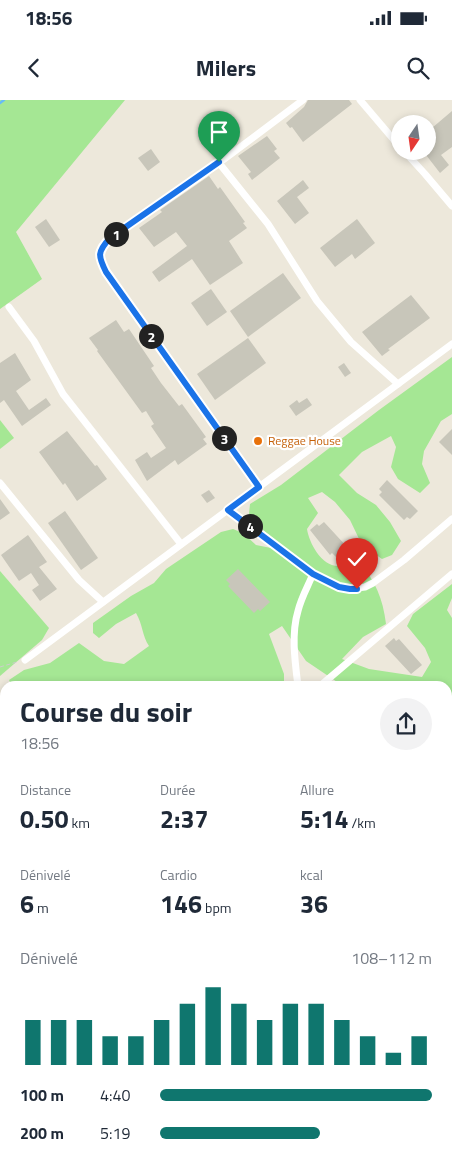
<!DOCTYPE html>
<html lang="fr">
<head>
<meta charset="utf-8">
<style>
  :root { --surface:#fff; --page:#f2f2f3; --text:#1f2937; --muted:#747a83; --accent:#0f766e }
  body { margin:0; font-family:"Titillium Web",sans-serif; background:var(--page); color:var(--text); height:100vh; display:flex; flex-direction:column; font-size:19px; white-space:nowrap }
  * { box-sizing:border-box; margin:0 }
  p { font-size:16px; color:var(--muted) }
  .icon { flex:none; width:28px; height:28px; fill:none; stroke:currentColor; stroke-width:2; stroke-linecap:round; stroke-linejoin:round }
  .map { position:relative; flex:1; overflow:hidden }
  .details { position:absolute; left:0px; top:581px; width:452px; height:481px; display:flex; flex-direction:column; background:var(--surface); border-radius:15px 15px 0 0; box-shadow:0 2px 8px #0003 }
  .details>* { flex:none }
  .needle { width:32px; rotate:193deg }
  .fabs { position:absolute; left:391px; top:15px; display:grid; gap:10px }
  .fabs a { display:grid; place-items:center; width:45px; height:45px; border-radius:50%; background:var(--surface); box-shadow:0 2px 8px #0003; font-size:25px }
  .pin { position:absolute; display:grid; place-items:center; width:42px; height:42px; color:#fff; margin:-51px -21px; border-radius:50% 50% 50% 0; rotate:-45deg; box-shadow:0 0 5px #0007 }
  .pin .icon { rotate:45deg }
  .km { position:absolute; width:25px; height:25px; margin:-12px; border-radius:50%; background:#222; color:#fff; font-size:14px; line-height:25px; text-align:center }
  .round { display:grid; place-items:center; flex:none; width:52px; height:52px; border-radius:26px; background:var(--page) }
  .overview { display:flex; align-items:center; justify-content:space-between; height:85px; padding:0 20px }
  h1 { font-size:28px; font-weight:700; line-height:38px }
  .metrics { display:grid; grid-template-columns:repeat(3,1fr); gap:8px; height:85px; padding:5px 20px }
  .metrics div { display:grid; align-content:center }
  .metrics b { font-size:25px; font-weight:700 }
  .metrics small { font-size:14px; font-weight:400 }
  .metrics p { font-size:14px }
  .chart { height:140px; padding:10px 20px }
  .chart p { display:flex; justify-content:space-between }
  .chart svg { width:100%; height:90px; margin-top:5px; stroke:var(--accent); stroke-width:6 }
  ul { padding:0 20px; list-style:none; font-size:16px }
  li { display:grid; grid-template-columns:80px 60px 1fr; align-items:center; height:38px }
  li i { height:12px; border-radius:6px; background:var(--accent) }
  .status { display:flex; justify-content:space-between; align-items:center; height:35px; padding:0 25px; background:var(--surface); direction:ltr }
  .status svg { height:14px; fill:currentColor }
  header { display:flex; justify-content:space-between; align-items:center; height:65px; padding:0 20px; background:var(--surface); font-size:22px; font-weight:700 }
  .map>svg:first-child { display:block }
  .education { fill:#f0e9c9 }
  .green { fill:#a5e794 }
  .pitch { fill:#b9ef8f }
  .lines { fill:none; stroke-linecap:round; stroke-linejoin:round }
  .stream { stroke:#67bcf6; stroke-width:2.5 }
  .building { fill:#c8c6ba }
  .path { stroke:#ccc; stroke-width:1; stroke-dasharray:4 2.5; stroke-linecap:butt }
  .service { stroke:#fff; stroke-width:4 }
  .minor { stroke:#fff; stroke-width:7 }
  .tertiary { stroke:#fff; stroke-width:9 }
  .route-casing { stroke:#fff; stroke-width:10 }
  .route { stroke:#1a73e8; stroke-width:6 }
  .food-dot { fill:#e8710a; stroke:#fff; stroke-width:2 }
  .labels { text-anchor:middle; stroke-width:4.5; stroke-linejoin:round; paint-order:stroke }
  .food-label { font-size:12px; fill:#c56008; stroke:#fff; text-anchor:start }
</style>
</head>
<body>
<div class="status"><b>18:56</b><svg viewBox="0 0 49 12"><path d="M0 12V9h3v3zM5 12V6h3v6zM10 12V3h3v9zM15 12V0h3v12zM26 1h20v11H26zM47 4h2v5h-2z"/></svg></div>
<header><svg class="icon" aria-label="back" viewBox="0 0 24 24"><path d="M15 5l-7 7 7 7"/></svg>Milers<svg class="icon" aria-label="search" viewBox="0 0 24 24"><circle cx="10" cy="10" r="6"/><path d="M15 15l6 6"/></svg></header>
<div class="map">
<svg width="452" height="1062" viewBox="0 0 452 1062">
  <rect width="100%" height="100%" fill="#ede8db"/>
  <path class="education" d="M452,674V921L448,918V677Z"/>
  <g class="green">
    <path d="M0,0H125L16,132L42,179L0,209Z"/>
    <path d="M452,257V314L441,321L424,351L422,364L430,383L420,393L398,379L391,367L396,347L391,336L362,352L339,375L357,393L376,405L390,422L401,441L392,455L382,459L362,445L350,420L335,402L322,392L308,398L318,413L307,429C309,443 322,467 339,466C345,465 352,462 359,461C375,481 383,498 386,524L363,537L342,559L369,569L422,577L431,562L425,548L407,526L413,514L452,484V498L447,510L452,518V605L448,607V586H343L306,561L282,526L269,534L284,574V586H12L9,580L24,570L50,563L79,543L104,561L124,564L149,546C142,536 143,525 136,513L116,524L99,538L93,533V523L131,496L154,483L166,469L221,432L233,429L243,433L256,445L271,448L274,439L257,426L249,414L250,404L281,385L379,310Z"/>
    <path d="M0,320L14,338L0,349Z"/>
    <path d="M0,471L49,528L42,540L0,576Z"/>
    <path d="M5,1015V1058H116L110,1062H0V1019Z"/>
    <path d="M150,1058H191L194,1062H162Z"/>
  </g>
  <path class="pitch" d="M324,1058H375L378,1062H316Z"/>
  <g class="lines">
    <path class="stream" d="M0,3L4,0"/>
  </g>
  <g class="building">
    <path d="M308,0H349L352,4L303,42L292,27L290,28L286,23L304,7Z"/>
    <path d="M452,11V47L441,55L449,65L440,73L423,51H428V36L434,31L432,28Z"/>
    <path d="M267,36L277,49L274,51L280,58L252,80L248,74L251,72L238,56Z"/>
    <path d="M151,49L160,62L148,71L138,58Z"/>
    <path d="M209,76L218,89L220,87L245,122L243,123L247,128L229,141L243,163L210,185L192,159L159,182L152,172L187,146L176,132L154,147L139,128L162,112L160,110Z"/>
    <path d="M303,80L309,88L297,97L309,113L295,124L277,101Z"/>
    <path d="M46,119L60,140L49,147L35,127Z"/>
    <path d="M357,119L375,143L355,159L352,154L335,167L320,148Z"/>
    <path d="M283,173L301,198L248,237L230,211Z"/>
    <path d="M211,189L227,212L207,226L191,203Z"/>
    <path d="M411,195L430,218L388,249L390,250L382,256L362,232Z"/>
    <path d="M116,220L124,232L129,229L154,266L151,268L161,283L179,306L182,304L206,337L203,339L207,344L189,357L178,365L175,360L147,381L135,360L147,352L151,358L166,348L151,326L154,324L146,311L142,313L97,251L98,250L89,238Z"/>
    <path d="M248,238L266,263L215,300L197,274Z"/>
    <path d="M15,253L31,280L16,291L29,310L46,298L51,305L22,326L4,300L0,303V263Z"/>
    <path d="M344,263L351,273L345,277L338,267Z"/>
    <path d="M307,298L312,305L296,316L289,306L297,300L299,303Z"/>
    <path d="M452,329V355L439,342Z"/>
    <path d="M67,331L95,366L97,365L107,379L77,401L65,383L63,385L39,352Z"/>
    <path d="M387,380L418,411L410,419L407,417L404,420L379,395L382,392L379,389Z"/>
    <path d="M209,390L215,398L207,403L201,395Z"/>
    <path d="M0,399L10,413L0,420Z"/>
    <path d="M65,411L98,458L81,470L48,423Z"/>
    <path d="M324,422L348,448L343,452L347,456L340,461L332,453L330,455L310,430L317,424L319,426Z"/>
    <path d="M28,435L47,462L39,467L57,489L40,501L32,490L39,485L31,473L19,481L1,455Z"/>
    <path d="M238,469L270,502L260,511L258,509L254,513L228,486L230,484L226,480Z"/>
    <path d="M394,538L396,541L399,539L422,565L411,574L385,546Z"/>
  </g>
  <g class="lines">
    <path class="path" d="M0,567L17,562"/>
    <g class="service">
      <path d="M448,701L452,697"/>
      <path d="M448,888L452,892"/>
    </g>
    <g class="minor">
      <path d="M360,0L400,47"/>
      <path d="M404,51L425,74L452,106"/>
      <path d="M219,63L268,124L317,201L351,242L398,284"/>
      <path d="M9,207L34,241L63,294L181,444"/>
      <path d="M0,383L79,480L103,502"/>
      <path d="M259,387L106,172L99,153L102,146L110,138L219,63L303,0"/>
      <path d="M228,410L313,474L339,487L350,489L365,487L373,483L404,460L452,419"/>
      <path d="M25,560L452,244"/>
      <path d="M298,586C295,562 291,534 298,511C301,498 308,486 313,474"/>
      <path d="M320,586L452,474"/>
    </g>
    <g class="tertiary">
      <path d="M448,637L452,634"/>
      <path d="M0,663L5,666"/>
      <path d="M0,964L5,961"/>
      <path d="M448,966L452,969"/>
    </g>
  </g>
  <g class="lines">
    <g class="route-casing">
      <path id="route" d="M219,62L110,138C97,152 98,156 106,172L259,387L228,410L313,474L339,487L350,489H357"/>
    </g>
    <use href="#route" class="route"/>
  </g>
  <circle class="food-dot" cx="258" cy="341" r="5"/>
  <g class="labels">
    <g class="food-label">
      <text x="268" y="345">Reggae House</text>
    </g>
  </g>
</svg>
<div class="fabs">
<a><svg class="needle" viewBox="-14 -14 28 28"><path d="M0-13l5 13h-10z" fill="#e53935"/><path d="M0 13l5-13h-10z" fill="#747a83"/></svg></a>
</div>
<div class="pin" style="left:219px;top:62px;background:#1e9e55"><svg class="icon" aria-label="arrive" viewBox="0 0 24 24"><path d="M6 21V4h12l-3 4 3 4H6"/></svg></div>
<div class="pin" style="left:357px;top:489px;background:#d93025"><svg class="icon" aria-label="check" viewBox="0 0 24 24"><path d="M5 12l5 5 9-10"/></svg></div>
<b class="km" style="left:116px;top:134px">1</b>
<b class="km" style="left:151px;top:236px">2</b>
<b class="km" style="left:224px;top:338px">3</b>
<b class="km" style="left:250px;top:426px">4</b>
<section class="details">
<div class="overview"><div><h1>Course du soir</h1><p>18:56</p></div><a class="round"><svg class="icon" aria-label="share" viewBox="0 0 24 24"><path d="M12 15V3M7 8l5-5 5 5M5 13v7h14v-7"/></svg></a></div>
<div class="metrics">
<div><p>Distance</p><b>0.50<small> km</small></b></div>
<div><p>Durée</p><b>2:37</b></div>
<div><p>Allure</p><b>5:14<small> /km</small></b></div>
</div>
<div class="metrics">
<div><p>Dénivelé</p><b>6<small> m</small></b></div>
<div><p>Cardio</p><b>146<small> bpm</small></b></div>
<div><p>kcal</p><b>36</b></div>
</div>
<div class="chart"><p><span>Dénivelé</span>108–112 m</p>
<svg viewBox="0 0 160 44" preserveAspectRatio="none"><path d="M5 44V22M15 44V22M25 44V22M35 44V30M45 44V30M55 44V22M65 44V14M75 44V6M85 44V14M95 44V22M105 44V14M115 44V14M125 44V22M135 44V30M145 44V38M155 44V30"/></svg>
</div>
<ul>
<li><b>100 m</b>4:40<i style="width:100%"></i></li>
<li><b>200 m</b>5:19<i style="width:59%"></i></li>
</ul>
</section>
</div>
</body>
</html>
